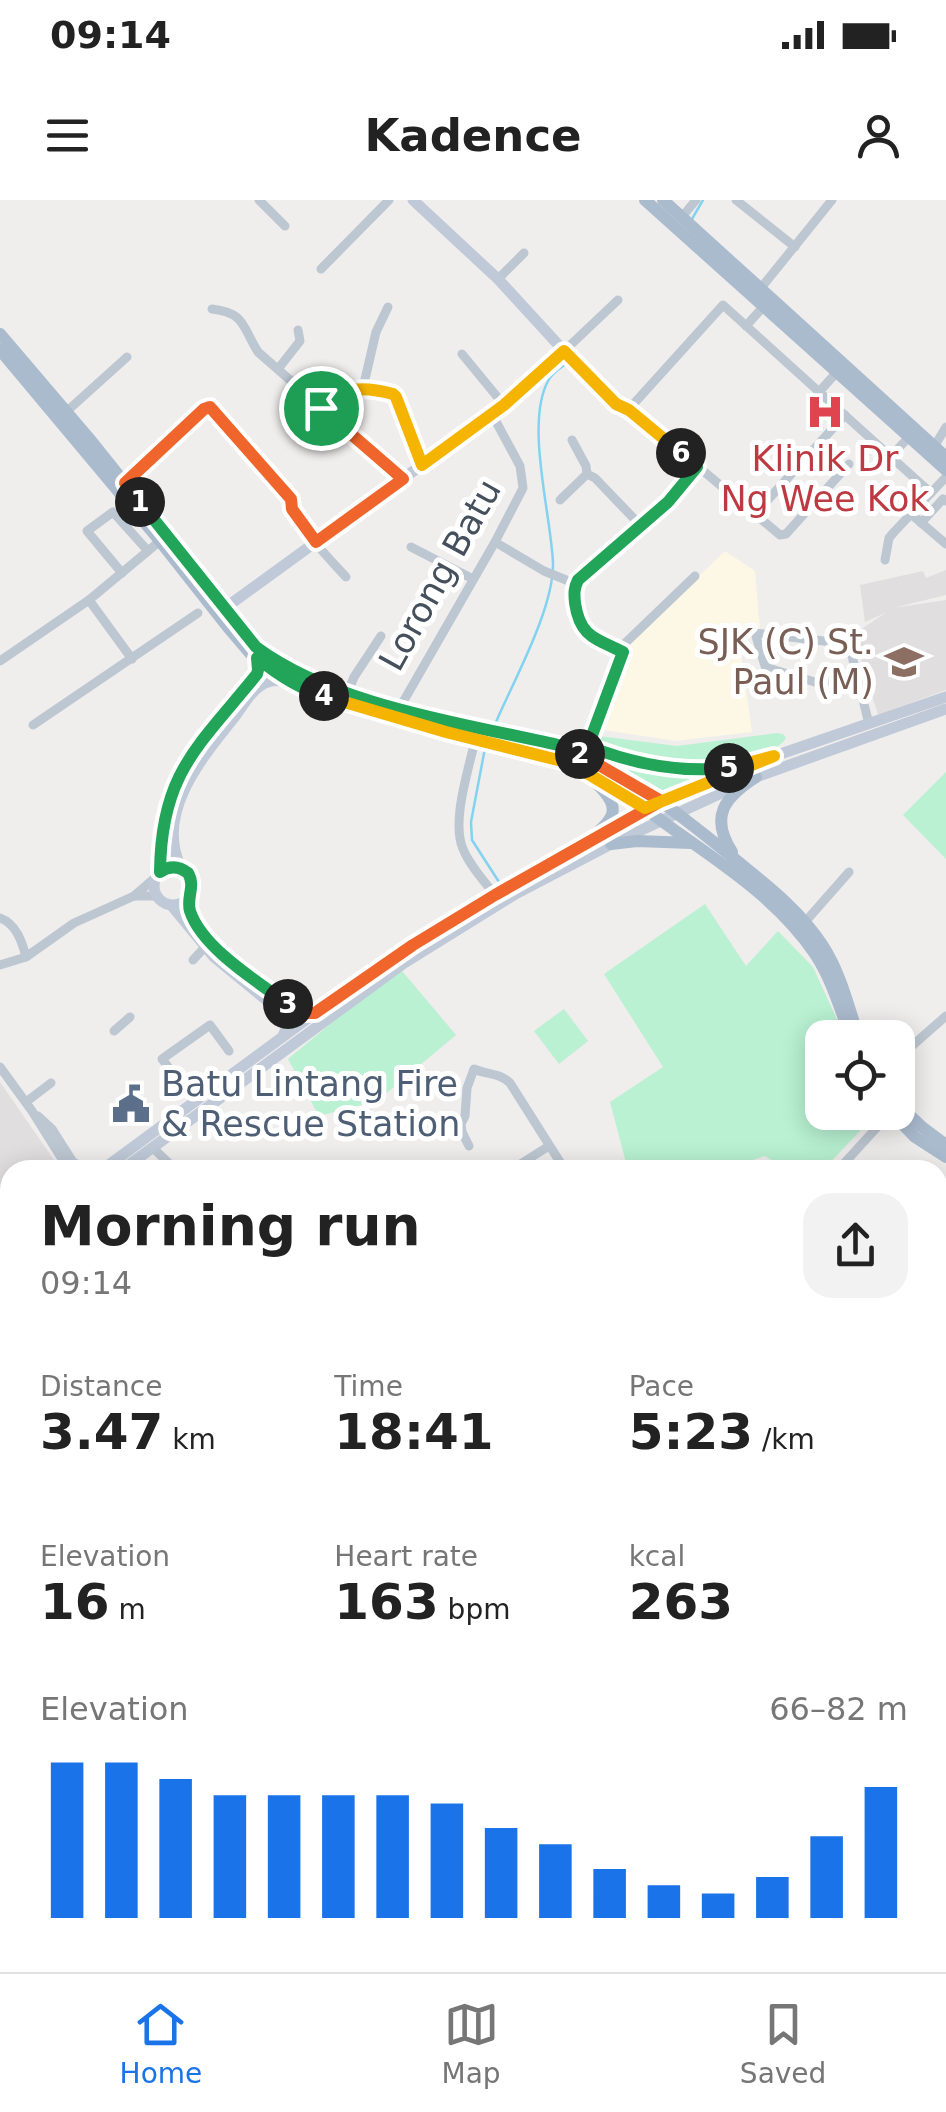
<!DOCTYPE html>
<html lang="en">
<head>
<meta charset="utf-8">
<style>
  :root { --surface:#fff; --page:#f2f2f2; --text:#222; --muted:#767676; --line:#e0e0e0; --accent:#1a73e8 }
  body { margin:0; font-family:"DejaVu Sans",sans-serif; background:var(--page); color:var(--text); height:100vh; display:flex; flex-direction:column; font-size:38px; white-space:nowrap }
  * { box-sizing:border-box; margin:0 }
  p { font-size:32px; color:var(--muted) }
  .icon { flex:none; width:55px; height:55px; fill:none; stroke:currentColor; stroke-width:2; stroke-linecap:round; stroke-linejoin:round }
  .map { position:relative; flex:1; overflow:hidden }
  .details { position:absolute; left:0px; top:960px; width:948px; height:812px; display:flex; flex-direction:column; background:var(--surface); border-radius:30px 30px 0 0; box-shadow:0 5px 25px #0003 }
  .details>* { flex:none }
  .tools { position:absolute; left:805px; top:820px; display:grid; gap:20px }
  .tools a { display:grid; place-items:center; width:110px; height:110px; border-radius:20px; background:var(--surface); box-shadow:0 5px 25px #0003; font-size:50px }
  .pin { position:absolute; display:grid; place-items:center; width:85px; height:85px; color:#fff; margin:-42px; border:5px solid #fff; border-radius:50%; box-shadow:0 2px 10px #0007 }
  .km { position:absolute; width:50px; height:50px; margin:-25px; border-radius:50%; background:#222; color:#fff; font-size:28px; line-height:50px; text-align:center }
  .round { display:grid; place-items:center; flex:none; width:105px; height:105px; border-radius:30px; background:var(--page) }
  .summary { display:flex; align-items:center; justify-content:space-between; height:170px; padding:0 40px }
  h1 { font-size:55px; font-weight:800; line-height:75px }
  .stats { display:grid; grid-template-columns:repeat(3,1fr); gap:15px; height:170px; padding:10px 40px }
  .stats div { display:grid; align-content:center }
  .stats b { font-size:50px; font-weight:800 }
  .stats small { font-size:28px; font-weight:400 }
  .stats p { font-size:28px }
  .chart { height:280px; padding:20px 40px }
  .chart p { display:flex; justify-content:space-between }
  .chart svg { width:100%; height:180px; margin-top:10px; stroke:var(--accent); stroke-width:6 }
  .status { display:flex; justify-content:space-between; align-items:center; height:70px; padding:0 50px; background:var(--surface); direction:ltr }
  .status svg { height:28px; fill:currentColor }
  header { display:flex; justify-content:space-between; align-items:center; height:130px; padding:0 40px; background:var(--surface); font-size:45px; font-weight:800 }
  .tabs { display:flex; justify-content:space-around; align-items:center; height:140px; border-top:2px solid var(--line); background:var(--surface); font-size:28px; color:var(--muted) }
  .tabs a { display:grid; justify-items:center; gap:5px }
  .tabs .selected { color:var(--accent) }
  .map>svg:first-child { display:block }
  .commercial { fill:#fdf7e5 }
  .education { fill:#e1dedf }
  .green { fill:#b9f1d2 }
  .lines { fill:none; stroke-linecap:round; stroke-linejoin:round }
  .stream { stroke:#83d3f0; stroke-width:2.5 }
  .street { stroke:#bdc7d1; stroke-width:9 }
  .secondary { stroke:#bfc9d8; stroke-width:11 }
  .primary { stroke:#abbbce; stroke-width:12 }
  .split-1-casing { stroke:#fff; stroke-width:20 }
  .split-2-casing { stroke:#fff; stroke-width:20 }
  .split-3-casing { stroke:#fff; stroke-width:20 }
  .split-4-casing { stroke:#fff; stroke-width:20 }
  .split-5-casing { stroke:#fff; stroke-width:20 }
  .split-6-casing { stroke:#fff; stroke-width:20 }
  .split-7-casing { stroke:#fff; stroke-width:20 }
  .split-1 { stroke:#f0652b; stroke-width:12 }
  .split-2 { stroke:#22a559; stroke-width:12 }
  .split-3 { stroke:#f0652b; stroke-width:12 }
  .split-4 { stroke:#22a559; stroke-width:12 }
  .split-5 { stroke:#f5b400; stroke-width:12 }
  .split-6 { stroke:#22a559; stroke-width:12 }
  .split-7 { stroke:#f5b400; stroke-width:12 }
  .labels { text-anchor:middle; stroke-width:10; stroke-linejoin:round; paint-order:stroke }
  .health-label { font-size:35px; fill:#be3a42; stroke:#fff }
  .street-label { font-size:35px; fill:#45505c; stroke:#fff }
  .education-label { font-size:35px; fill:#785e54; stroke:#fff; text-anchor:end }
  .service-label { font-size:35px; fill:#4e5e75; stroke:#fff; text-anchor:start }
</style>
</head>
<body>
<div class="status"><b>09:14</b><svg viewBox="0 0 49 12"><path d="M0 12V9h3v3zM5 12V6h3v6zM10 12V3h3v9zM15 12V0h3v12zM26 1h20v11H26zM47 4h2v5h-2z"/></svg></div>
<header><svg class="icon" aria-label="menu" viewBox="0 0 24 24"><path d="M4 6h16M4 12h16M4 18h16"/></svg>Kadence<svg class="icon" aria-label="person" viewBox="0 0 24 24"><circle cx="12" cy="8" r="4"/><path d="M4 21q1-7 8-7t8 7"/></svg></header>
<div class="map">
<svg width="946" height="1772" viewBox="0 0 946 1772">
  <rect width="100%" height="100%" fill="#f0eded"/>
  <g class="commercial">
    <path d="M725,351L755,371L760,430L738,432L752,532L676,541L590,528L618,453Z"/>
    <path d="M0,1270L10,1279V1288L7,1291L10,1295V1365H0Z"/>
  </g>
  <g class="education">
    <path d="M946,370V395L893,408L946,400V490L878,515L854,434L887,412L865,422L860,385L923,371L926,378Z"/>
    <path d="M0,882L61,970H10V1044L0,1057Z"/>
  </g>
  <g class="green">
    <path d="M777,533L783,534L786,538C778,550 766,552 752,556C695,574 654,560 598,546L599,536L677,546Z"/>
    <path d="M612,562C647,570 680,579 715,573L663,594Z"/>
    <path d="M946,572V659L903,615Z"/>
    <path d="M705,704L746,766L778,731L813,767L845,837L822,838V912L877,913L823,970H787L765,956L723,970H628L610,902L663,867L604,774Z"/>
    <path d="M402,771L456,835L377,901L319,916L288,859L364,796Z"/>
    <path d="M564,809L588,841L559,864L534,831Z"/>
    <path d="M938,1435L946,1438V1676L938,1682Z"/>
    <path d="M192,1763L461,1762L467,1772H347L337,1765L319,1772H191Z"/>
    <path d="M535,1763H696L686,1772H548Z"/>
  </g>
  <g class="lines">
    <g class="stream">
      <path d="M692,19L703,0"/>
      <path d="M496,522C514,480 554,408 553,363C551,314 525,224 548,181C551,174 559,169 564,165"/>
      <path d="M485,548L471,622L472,640L499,682"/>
    </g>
    <g class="street">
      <path d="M259,0L285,26"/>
      <path d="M736,0L795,47"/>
      <path d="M682,17L696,0"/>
      <path d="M321,69L389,0"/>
      <path d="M498,79L524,53"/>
      <path d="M761,88L832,0"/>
      <path d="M618,100L564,151L616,204L629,209L780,335L786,334L849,264"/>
      <path d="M212,109C246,113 242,127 258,152L403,279"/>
      <path d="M746,126L763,107"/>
      <path d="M462,154L504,205"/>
      <path d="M278,169L300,141L298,130"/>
      <path d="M363,188L376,132L388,107"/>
      <path d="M819,192L836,173"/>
      <path d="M321,207C340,185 367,187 393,195L396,197L422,265"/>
      <path d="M629,209L723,105L931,293"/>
      <path d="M66,212L127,157"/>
      <path d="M572,240L586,266L587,274L595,278L641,326"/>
      <path d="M934,247L946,227"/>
      <path d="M891,256L909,237"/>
      <path d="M125,283L206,207H210L291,299C295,325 328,357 346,377"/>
      <path d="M560,300L587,274"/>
      <path d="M755,314L845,215"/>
      <path d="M911,314L946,344"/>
      <path d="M921,323L943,299L946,301"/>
      <path d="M495,342L544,371L576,384"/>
      <path d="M411,347L473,379"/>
      <path d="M885,360L889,338L894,332L946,277"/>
      <path d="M122,373L87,331L113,312L148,351"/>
      <path d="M576,384C566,426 590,436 623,452L588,546"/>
      <path d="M576,384L668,302L697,267"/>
      <path d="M89,400L132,459"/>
      <path d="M618,450L695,376"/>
      <path d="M0,461L89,400L160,341"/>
      <path d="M856,477L818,483L768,468L765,466L755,433L849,444L869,524"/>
      <path d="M348,492L354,477L381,436"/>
      <path d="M399,509L495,342L523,288L520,266L492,214"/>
      <path d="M33,525L198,413"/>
      <path d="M475,540C469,569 451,621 463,649C470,666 484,681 495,695"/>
      <path d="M134,696H156"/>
      <path d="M0,718C16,724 22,741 26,757"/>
      <path d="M805,722L849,672"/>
      <path d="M193,760L204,748"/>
      <path d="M0,765L26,757L74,723L134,696L156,677"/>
      <path d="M114,831L130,817"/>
      <path d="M898,858L946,816"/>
      <path d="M0,867L32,911L69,970"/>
      <path d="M195,901L162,859L210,825L229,851"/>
      <path d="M26,902L51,883"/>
      <path d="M38,916L52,929L76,967"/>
      <path d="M469,946L462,932L461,924L465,916L467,888L474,869C488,875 500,873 510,883L565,970"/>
      <path d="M153,948L176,970"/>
      <path d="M511,970L549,946"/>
      <path d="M838,970L891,912"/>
      <path d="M938,1188L946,1192"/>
      <path d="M938,1366L946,1363"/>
      <path d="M2,1598L4,1535"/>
      <path d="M0,1721L10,1715"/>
      <path d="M854,1772C889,1763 911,1764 946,1772"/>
    </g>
    <g class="secondary">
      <path d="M225,408L492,214L564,151L498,79L413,0"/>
      <path d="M766,559L946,497"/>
      <circle cx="173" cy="686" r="19"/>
      <path d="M181,668C154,612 203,557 236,515C244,504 254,486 268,482C275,479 283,481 291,482"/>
      <path d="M160,672C161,655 161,635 164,618C176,559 221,519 257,474L259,470L257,458"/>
      <path d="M188,699C196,746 257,782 294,808L306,813H315"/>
      <path d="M172,706L214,757L286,816L288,824L283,836"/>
      <path d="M75,964L84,970"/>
      <path d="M102,970L315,813L413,745L546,665L645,609L739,570"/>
      <path d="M122,970L404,763L517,693L611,644L756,577L946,509"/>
      <path d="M0,1068L10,1054"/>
      <path d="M0,1089L10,1073"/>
      <path d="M0,1247L10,1263"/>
      <path d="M508,1762L516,1772"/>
      <path d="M171,1772L175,1762"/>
    </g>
    <g class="primary">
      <path d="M645,0L946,270"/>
      <path d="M663,0L946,257"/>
      <path d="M0,134L92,242L256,447C344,513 457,513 558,545C618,565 682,616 731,656C764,683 799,709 823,746C841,774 848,806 859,838"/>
      <path d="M0,150L160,341L227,426L250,453L273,471L314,493L446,533L566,562C605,580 642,606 677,632C727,667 781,703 815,754C831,778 839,806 849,832"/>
      <path d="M565,544C587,543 606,554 626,559C660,567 693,574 728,568C743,565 759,560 774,556"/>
      <path d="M589,640C613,619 624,610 597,584"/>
      <path d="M611,644L637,641L691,643"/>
      <path d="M732,652C709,616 725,597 756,577"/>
      <path d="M898,904L922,927L946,945"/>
      <path d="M891,912L915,937L946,957"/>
    </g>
  </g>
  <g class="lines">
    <g class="split-1-casing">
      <path id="split-1" d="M140,302L125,283L204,209L210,207L291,299L292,309L316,342L403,279L321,208"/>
    </g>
    <g class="split-2-casing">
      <path id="split-2" d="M140,302L256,447C336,506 462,523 558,545L580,554"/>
    </g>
    <g class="split-3-casing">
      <path id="split-3" d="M288,804L306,813H315L413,745L495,695L661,601L580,554"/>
    </g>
    <g class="split-4-casing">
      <path id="split-4" d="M288,804C258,782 202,748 190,711C186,697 196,687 188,673C179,666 170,665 160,672C161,572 199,546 257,474L258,470L257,458C277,474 299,489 324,496"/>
    </g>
    <g class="split-5-casing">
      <path id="split-5" d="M324,496L446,532L566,562L582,570L645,608L774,556L729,568"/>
    </g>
    <g class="split-6-casing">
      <path id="split-6" d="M681,253L697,267L668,302L578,380C574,388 574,393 575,403C580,437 595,438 623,452L588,546C633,564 680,573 729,568"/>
    </g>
    <g class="split-7-casing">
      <path id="split-7" d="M321,208C340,185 367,187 393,194L396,197L422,265L504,205L564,151L616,204L629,210L681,253"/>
    </g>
    <use href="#split-1" class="split-1"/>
    <use href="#split-2" class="split-2"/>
    <use href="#split-3" class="split-3"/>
    <use href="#split-4" class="split-4"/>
    <use href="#split-5" class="split-5"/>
    <use href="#split-6" class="split-6"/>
    <use href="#split-7" class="split-7"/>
  </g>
  <defs>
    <g id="hospital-bare" transform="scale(3)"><path d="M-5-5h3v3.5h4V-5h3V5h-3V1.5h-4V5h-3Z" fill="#e0444e" stroke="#fff" stroke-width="2.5" paint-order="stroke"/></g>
    <g id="school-bare" transform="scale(3)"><path d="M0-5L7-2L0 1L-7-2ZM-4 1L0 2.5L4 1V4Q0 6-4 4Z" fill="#8d6e63" stroke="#fff" stroke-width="2.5" paint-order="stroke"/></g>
    <g id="civic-bare" transform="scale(3)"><path d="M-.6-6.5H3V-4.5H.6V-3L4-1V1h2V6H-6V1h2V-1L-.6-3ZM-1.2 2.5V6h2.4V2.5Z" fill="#5c6f8a" stroke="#fff" stroke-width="2.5" paint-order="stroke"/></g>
  </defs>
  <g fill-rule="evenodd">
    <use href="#hospital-bare" x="825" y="212"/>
    <use href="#school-bare" x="904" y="462"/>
    <use href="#civic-bare" x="131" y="904"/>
  </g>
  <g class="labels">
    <g class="health-label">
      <text x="825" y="271">Klinik Dr<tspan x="825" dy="40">Ng Wee Kok</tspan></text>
    </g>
    <g class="street-label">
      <text transform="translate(440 375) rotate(-61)" y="12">Lorong Batu</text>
    </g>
    <g class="education-label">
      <text x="874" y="454">SJK (C) St.<tspan x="874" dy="40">Paul (M)</tspan></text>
    </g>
    <g class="service-label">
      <text x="161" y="896">Batu Lintang Fire<tspan x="161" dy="40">&amp; Rescue Station</tspan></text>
    </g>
  </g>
</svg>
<div class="tools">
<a><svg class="icon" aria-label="locate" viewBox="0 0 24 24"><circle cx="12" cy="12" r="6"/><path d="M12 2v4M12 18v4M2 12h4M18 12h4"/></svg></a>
</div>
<div class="pin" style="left:321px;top:208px;background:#1e9e55"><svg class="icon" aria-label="arrive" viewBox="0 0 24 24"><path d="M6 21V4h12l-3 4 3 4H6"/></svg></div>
<b class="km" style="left:140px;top:302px">1</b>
<b class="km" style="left:580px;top:554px">2</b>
<b class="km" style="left:288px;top:804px">3</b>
<b class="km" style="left:324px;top:496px">4</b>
<b class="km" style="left:729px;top:568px">5</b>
<b class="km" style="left:681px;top:253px">6</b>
<section class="details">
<div class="summary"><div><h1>Morning run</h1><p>09:14</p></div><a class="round"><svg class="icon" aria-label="share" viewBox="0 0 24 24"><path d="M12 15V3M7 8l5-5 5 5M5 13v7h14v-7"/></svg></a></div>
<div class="stats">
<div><p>Distance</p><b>3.47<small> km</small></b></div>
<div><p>Time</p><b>18:41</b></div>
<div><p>Pace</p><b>5:23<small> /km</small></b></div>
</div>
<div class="stats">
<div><p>Elevation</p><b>16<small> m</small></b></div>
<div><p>Heart rate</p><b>163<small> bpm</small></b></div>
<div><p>kcal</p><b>263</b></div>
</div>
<div class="chart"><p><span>Elevation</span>66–82 m</p>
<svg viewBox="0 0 160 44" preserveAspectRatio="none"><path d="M5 44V6M15 44V6M25 44V10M35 44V14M45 44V14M55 44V14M65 44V14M75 44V16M85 44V22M95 44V26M105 44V32M115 44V36M125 44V38M135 44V34M145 44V24M155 44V12"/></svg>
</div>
</section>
</div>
<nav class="tabs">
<a class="selected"><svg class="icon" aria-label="home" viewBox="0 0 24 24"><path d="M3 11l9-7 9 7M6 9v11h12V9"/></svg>Home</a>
<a><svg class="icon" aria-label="map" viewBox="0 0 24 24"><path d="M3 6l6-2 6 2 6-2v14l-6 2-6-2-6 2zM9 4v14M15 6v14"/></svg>Map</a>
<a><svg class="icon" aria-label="saved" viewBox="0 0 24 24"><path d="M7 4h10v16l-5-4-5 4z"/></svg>Saved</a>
</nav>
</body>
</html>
